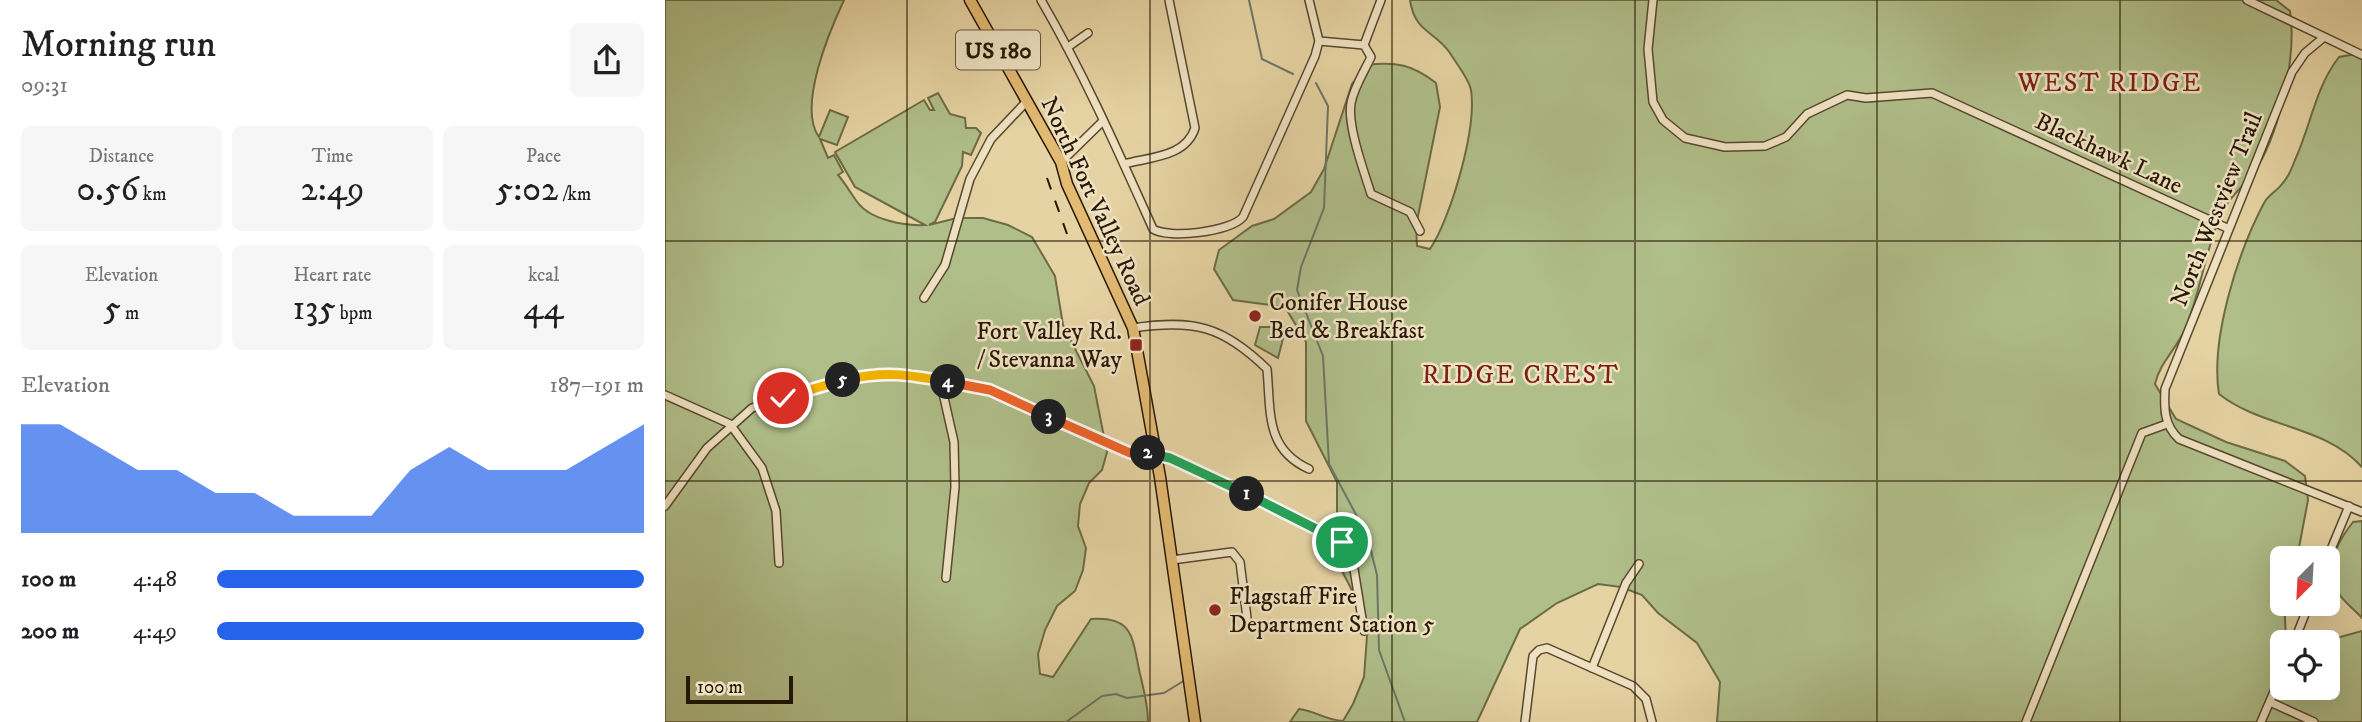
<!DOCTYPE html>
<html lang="en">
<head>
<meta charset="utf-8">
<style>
  :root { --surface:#fff; --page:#f6f6f6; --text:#202124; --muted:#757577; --accent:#2563eb }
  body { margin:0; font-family:"IM FELL DW Pica",serif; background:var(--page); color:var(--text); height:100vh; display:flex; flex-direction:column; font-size:26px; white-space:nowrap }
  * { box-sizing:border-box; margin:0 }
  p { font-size:23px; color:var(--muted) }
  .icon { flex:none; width:38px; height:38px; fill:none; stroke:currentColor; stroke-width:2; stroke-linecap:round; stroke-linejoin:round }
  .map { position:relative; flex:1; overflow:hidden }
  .side { display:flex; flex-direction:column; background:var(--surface); width:665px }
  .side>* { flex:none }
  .needle { width:46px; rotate:204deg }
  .fabs { position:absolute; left:1605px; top:546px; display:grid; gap:14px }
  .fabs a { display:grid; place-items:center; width:70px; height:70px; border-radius:10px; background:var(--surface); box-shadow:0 7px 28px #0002; font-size:35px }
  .scale { position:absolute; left:21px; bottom:18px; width:107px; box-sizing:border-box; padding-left:7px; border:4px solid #271804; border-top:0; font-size:19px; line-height:24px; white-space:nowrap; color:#271804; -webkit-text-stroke:5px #efe2c3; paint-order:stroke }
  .pin { position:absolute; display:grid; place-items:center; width:60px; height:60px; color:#fff; margin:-30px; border:4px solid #fff; border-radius:50%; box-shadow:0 2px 7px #0007 }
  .km { position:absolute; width:35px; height:35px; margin:-18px; border-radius:50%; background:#222; color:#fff; font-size:19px; line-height:35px; text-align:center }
  .round { display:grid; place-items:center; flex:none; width:74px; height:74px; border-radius:10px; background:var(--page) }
  .summary { display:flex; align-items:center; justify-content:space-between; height:119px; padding:0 21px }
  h1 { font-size:38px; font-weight:600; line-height:52px }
  .stats { display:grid; grid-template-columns:repeat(3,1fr); gap:10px; height:119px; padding:7px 21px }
  .stats div { display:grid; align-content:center; border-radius:10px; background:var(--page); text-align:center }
  .stats b { font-size:35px; font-weight:600 }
  .stats small { font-size:19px; font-weight:400 }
  .stats p { font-size:19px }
  .chart { height:196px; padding:14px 21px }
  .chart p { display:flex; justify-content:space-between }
  .chart svg { width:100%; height:126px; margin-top:7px; fill:var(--accent); opacity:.7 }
  ul { padding:0 21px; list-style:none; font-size:23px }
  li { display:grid; grid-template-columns:112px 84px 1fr; align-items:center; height:52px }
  li i { height:18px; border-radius:9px; background:var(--accent) }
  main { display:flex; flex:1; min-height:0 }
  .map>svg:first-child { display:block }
  .green { fill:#b0be89; stroke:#6c6b46; stroke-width:2 }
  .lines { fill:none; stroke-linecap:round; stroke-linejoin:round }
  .stream { stroke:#6a7768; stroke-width:2 }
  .street-casing { stroke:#57472c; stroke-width:10 }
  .primary-casing { stroke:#271804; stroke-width:13 }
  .street { stroke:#efe2c3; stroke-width:7 }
  .primary { stroke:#e3ba72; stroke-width:10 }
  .rail { stroke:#271804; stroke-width:2; stroke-dasharray:12 12; stroke-linecap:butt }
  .split-1-casing { stroke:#fff; stroke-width:14 }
  .split-2-casing { stroke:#fff; stroke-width:14 }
  .split-3-casing { stroke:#fff; stroke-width:14 }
  .split-4-casing { stroke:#fff; stroke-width:14 }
  .split-5-casing { stroke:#fff; stroke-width:14 }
  .split-6-casing { stroke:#fff; stroke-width:14 }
  .split-1 { stroke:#22a559; stroke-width:9 }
  .split-2 { stroke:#22a559; stroke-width:9 }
  .split-3 { stroke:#f0652b; stroke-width:9 }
  .split-4 { stroke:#f0652b; stroke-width:9 }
  .split-5 { stroke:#f5b400; stroke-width:9 }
  .split-6 { stroke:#f5b400; stroke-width:9 }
  .grid { fill:none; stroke:#271804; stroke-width:2; stroke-opacity:0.55 }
  .poi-dot { fill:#8f2418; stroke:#efe2c3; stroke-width:2.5 }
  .labels { text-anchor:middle; stroke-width:5; stroke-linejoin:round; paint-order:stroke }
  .shield { fill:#efe2c3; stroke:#63553d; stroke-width:2 }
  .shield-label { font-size:23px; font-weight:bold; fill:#271804 }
  .street-label { font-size:24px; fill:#271804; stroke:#efe2c3 }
  .poi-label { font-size:24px; fill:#271804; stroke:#efe2c3; text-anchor:start }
  .neighbourhood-label { font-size:26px; letter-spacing:2px; fill:#7a1f14; stroke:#efe2c3 }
</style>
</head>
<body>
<main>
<section class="side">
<div class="summary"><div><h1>Morning run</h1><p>09:31</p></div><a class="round"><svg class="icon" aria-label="share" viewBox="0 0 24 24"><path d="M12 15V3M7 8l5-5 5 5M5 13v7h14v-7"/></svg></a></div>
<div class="stats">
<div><p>Distance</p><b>0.56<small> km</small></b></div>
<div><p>Time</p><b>2:49</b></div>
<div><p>Pace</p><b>5:02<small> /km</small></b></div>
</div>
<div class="stats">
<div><p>Elevation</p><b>5<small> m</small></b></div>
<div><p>Heart rate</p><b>135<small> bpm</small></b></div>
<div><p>kcal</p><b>44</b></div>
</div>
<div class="chart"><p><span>Elevation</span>187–191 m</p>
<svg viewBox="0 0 160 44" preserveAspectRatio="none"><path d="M0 44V6L10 6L20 14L30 22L40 22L50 30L60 30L70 38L80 38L90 38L100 22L110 14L120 22L130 22L140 22L150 14L160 6V44z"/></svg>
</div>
<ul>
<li><b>100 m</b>4:48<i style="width:100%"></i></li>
<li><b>200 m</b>4:49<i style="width:100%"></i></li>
</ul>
</section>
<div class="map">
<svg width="1697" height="722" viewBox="0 0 1697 722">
  <rect width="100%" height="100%" fill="#e6d3a3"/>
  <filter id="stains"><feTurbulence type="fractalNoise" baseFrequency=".00286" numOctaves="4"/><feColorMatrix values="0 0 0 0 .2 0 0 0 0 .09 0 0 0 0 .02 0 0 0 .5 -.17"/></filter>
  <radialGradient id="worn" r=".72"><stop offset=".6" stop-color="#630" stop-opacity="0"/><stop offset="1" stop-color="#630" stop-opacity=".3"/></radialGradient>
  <g class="green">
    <path d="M0,0H179C165,30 132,107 154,137L165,110L183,117L172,145L155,139L163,158L169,155L178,172L173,175C181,184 186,194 193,203C206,220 240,226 260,225L190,187L170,152L259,100L265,110H269L263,98L273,93L285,114L300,118L301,128H311L316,133L306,155L298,152L297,166L270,222L264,225L292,218H318L343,225L367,237L390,276L398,325L429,386L442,452L437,470L424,483L415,504L413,526L421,548L418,570L410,591L392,606L380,630L373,654L375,674L388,677L426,619C470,616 467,639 475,674C479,691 483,704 483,722H0Z"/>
    <path d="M745,0H1611L1625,11C1632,56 1614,138 1587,175C1577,188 1565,196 1557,212C1540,249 1536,292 1520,329C1511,350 1495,362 1490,384L1511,419L1561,442L1620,461L1640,476L1643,500L1632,558H1617L1621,639L1627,642H1617V688H1662V642H1657L1697,631V722H1052L1055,682L1032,643L993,613L977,595L956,587L933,584L892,603L855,629L812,722H625L634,709C651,711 660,720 678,721L688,704L699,677L703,622L672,561V482L641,421V342L620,307L568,300L549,269L554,250L587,226L609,219L646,192L659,169L687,84L702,65C731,61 748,65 771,83L775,107L751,226L752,246L765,249C786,218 812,128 806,90C804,79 791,63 785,53C769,30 750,33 745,0Z"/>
    <path d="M1697,53V467C1659,425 1597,428 1554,394C1545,339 1573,252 1599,203C1603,195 1612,191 1617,184C1623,178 1627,168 1630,160C1646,125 1650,88 1674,57Z"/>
    <path d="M595,327H621L613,358L590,345Z"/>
    <path d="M1697,521V618C1689,609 1675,599 1671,589C1660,564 1673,541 1688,522Z"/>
  </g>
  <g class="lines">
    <g class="stream">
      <path d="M584,0L597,59L628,74"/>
      <path d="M651,83L663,106L659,208L636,267L632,290L658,356L664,464L695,522L706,551L712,575L714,650L740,722"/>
      <path d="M401,722L437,696L451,694L462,698L499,693L520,680"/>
    </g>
    <g class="street-casing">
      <g id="street">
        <path d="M376,0C419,74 453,151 488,229C503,239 566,232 578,217L650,56L654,41L644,0"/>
        <path d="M988,0L983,49L988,102L998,120L1020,138L1060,147L1100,146L1121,137L1142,114L1182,95L1201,98L1267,93L1562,228"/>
        <path d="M1582,0L1697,55"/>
        <path d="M1658,38L1640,53L1627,72L1500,389C1499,409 1499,425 1514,439L1697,512"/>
        <path d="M654,41L699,45L706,57C699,72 689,87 686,103C682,126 699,171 706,194L745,212L755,231"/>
        <path d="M699,45L716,0"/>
        <path d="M403,47L423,33"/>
        <path d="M396,162L437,122"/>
        <path d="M459,164C485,157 521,157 530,128L504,0"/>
        <path d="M259,298L280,265L305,179L326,139L362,101"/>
        <path d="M468,328C529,319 558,326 602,369C606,412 600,449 644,469"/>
        <path d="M275,380L289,442L290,487L281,578"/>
        <path d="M0,395L65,424L97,468L111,511L114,563"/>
        <path d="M0,506L42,448L87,408L160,385L211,373L245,374L325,390L465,453L505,458L654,528L677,542L688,563L699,631"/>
        <path d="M1662,559L1684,506"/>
        <path d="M507,560L567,552L575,562L582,618"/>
        <path d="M1629,642L1644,604"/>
        <path d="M927,668L961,583L974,564"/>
        <path d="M1605,702L1649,722"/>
        <path d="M860,722L868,656L874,650L882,648L968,686L981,699L987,722"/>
        <path d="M1361,722L1477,433L1502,424"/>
        <path d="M1596,722L1617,673"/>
      </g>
    </g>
    <g class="primary-casing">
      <path id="primary" d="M305,0L396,162L402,184L468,328L495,477L530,722"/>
    </g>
    <use href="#street" class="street"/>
    <use href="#primary" class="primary"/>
    <path class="rail" d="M382,178L402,234"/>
  </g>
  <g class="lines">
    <g class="split-1-casing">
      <path id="split-1" d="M582,494L677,542"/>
    </g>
    <g class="split-2-casing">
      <path id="split-2" d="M483,453L505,458L582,494"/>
    </g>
    <g class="split-3-casing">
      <path id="split-3" d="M384,417L465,453H483"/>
    </g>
    <g class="split-4-casing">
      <path id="split-4" d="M283,382L325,390L384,417"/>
    </g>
    <g class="split-5-casing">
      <path id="split-5" d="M178,380C220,371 241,374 283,382"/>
    </g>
    <g class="split-6-casing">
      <path id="split-6" d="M118,398L178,380"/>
    </g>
    <use href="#split-1" class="split-1"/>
    <use href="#split-2" class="split-2"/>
    <use href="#split-3" class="split-3"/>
    <use href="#split-4" class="split-4"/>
    <use href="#split-5" class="split-5"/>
    <use href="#split-6" class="split-6"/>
  </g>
  <path class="grid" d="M242,0V722M485,0V722M727,0V722M970,0V722M1212,0V722M1455,0V722M0,241H1697M0,481H1697"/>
  <g class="poi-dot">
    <circle cx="590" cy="316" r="7"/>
    <rect x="464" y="338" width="14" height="14" rx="3.5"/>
    <circle cx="550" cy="610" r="7"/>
  </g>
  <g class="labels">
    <rect class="shield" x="291" y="30.5" width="84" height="39" rx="5"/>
    <g class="shield-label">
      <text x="333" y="58">US 180</text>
    </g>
    <g class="street-label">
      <text transform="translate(1444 153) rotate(25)" y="8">Blackhawk Lane</text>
      <text transform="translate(431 201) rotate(65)" y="8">North Fort Valley Road</text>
      <text transform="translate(1551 209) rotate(-68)" y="8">North Westview Trail</text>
    </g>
    <g class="poi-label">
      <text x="604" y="310">Conifer House<tspan x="604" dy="28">Bed &amp; Breakfast</tspan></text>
      <text x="457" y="339" text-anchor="end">Fort Valley Rd.<tspan x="457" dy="28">/ Stevanna Way</tspan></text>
      <text x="564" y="604">Flagstaff Fire<tspan x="564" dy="28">Department Station 5</tspan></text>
    </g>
    <g class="neighbourhood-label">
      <text x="1445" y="91">WEST RIDGE</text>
      <text x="856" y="383">RIDGE CREST</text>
    </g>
  </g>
  <rect width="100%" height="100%" filter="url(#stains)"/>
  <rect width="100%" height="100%" fill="url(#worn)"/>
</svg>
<div class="fabs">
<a><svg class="needle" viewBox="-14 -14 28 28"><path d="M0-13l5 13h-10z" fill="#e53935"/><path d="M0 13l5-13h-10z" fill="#757577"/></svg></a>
<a><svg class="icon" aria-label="locate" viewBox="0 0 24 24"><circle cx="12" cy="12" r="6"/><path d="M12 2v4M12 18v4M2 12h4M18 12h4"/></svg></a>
</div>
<div class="scale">100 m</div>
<div class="pin" style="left:677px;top:542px;background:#1e9e55"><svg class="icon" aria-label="arrive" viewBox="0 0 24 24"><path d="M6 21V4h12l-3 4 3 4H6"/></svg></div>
<div class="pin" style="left:118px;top:398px;background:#d93025"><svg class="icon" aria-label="check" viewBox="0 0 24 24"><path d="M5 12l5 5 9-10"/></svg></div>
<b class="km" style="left:582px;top:494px">1</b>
<b class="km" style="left:483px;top:453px">2</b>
<b class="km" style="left:384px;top:417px">3</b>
<b class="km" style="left:283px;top:382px">4</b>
<b class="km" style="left:178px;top:380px">5</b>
</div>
</main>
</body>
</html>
